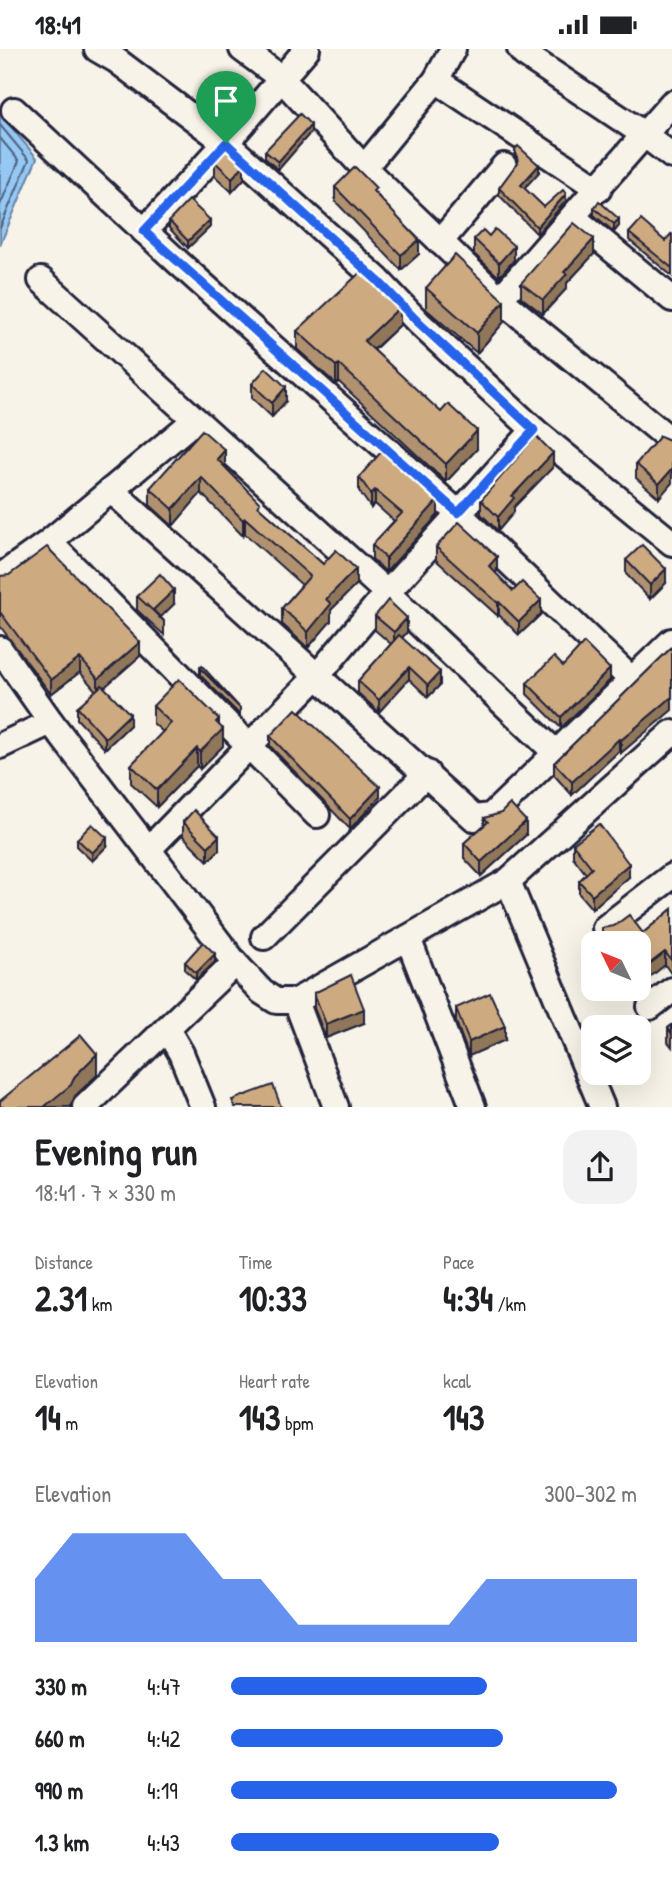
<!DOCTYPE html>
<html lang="en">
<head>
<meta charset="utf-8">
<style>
  :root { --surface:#fff; --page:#f2f2f2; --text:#202124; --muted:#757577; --accent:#2563eb }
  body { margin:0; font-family:"Patrick Hand",sans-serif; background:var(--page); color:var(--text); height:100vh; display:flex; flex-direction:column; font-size:26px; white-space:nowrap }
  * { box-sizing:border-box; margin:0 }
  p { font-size:23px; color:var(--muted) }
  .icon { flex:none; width:38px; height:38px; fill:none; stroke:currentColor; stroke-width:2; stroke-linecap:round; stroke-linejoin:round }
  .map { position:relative; height:1058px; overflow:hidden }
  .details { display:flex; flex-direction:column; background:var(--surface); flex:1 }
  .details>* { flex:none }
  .needle { width:46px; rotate:313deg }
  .tools { position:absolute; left:581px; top:882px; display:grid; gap:14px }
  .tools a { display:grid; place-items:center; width:70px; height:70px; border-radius:14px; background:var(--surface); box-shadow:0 7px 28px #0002; font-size:35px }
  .pin { position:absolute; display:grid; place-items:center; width:60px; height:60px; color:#fff; margin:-72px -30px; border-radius:50% 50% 50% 0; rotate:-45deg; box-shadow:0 0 7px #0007 }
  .pin .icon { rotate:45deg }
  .round { display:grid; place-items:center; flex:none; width:74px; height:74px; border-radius:21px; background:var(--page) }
  .headline { display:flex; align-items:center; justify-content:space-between; height:119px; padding:0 35px }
  h1 { font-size:38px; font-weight:700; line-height:52px }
  .metrics { display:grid; grid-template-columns:repeat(3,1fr); gap:10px; height:119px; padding:7px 35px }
  .metrics div { display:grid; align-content:center }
  .metrics b { font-size:35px; font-weight:700 }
  .metrics small { font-size:19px; font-weight:400 }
  .metrics p { font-size:19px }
  .chart { height:196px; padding:14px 35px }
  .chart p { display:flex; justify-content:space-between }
  .chart svg { width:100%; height:126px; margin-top:7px; fill:var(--accent); opacity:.7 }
  ul { padding:0 35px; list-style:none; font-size:23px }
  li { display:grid; grid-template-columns:112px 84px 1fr; align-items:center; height:52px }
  li i { height:18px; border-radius:9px; background:var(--accent) }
  .status { display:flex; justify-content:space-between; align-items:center; height:49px; padding:0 35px; background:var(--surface); direction:ltr }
  .status svg { height:19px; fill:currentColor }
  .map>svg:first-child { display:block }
  .water { fill:#95c8f2; stroke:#6786a9; stroke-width:2 }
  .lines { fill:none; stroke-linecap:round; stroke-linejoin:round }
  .shore { stroke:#506484; stroke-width:2 }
  .minor-casing { stroke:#22223b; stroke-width:30 }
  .minor { stroke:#f7f3e8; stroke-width:24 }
  .wall { fill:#b1926f; stroke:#22223b; stroke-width:2 }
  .shaded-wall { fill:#90775a; stroke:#22223b; stroke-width:2 }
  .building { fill:#ceaa81; stroke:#22223b; stroke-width:2 }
  .route-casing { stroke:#fff; stroke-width:14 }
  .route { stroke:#2563eb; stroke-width:9 }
</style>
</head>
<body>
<div class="status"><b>18:41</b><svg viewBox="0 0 49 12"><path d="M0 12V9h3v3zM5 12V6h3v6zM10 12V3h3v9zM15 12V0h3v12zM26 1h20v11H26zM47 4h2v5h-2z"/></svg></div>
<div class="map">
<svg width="672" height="1058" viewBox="0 0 672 1058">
  <rect width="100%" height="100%" fill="#f7f3e8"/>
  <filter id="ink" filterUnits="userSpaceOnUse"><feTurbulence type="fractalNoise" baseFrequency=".0143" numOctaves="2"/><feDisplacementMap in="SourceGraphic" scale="14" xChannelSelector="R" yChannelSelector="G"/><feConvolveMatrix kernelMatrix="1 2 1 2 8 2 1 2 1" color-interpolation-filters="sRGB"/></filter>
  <g filter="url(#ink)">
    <path class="water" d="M0,65L37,109L0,196Z"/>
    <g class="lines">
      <g class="shore">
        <path d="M0,76L29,111L0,179"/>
        <path d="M0,89L19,112L0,156"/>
      </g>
      <g class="minor-casing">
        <g id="minor">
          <path d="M97,0L116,11L226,94L378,231L419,274L534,381L672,494"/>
          <path d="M242,0L281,29L364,119L500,250L672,392"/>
          <path d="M520,0L524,5L645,86L672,107"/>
          <path d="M436,31L599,140"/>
          <path d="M14,61L180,215L458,464L632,631"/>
          <path d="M364,119L436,31L453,0"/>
          <path d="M574,169L672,250"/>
          <path d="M144,182L226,94L307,0"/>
          <path d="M440,193L504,117"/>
          <path d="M41,231L387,544L556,704"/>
          <path d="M500,250L672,54"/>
          <path d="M111,441L474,769L491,767L672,592"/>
          <path d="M49,493L317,766"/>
          <path d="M0,528L49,493L195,371"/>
          <path d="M0,600L51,673L235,914L262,943L276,952H296L508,832L672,684"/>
          <path d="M0,697L51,673"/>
          <path d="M150,799L318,626L387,544L534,381"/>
          <path d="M508,832L602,1058"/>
          <path d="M605,879L672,827"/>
          <path d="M264,888L427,724"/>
          <path d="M408,889L473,1058"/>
          <path d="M296,952L336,1058"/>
          <path d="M650,958L672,941"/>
          <path d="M167,980L181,1004L203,1058"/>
          <path d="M85,1058L235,914"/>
        </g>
      </g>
      <use href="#minor" class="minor"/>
    </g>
    <g class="wall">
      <path d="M311,83L278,121L265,109V102Z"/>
      <path d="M515,100L539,123L524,139L544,158L566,152L537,185L499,146V139L517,115L515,107Z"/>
      <path d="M215,113L244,130L232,143L215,127Z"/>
      <path d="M335,138L376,144L419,205L401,221L335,152Z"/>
      <path d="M594,159L619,177L614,183L594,166Z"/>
      <path d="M169,172L210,178L188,199L169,179Z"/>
      <path d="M629,184L665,192L672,186V227L629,191Z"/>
      <path d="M489,187L514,211L499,228L474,205V190Z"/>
      <path d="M594,205L567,234V239L543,265L521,248V234Z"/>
      <path d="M426,239L504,273L477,304L426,260Z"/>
      <path d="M400,276L374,301L477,400L446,433L339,333L336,335L297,300V282Z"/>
      <path d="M252,335L286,352L272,368L252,349Z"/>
      <path d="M672,392L659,449L636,429V415Z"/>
      <path d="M225,417L224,418L260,459L323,515L356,536L331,561V572L308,599L282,575V559L302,536L245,485L243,487L201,444L173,477L150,456V439Z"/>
      <path d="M553,418L514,458V463L498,482L481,465V451Z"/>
      <path d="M359,428L438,466L386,523L372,510V496L394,472L375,455L371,459L359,442Z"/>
      <path d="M436,498L497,522L495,524L513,542L541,565L519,586L499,566L498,567L436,511Z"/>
      <path d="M626,511L666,534L650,550L626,525Z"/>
      <path d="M0,527L140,607L104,638L130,676L105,700L77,670V658L96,642L80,623L51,645L0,577Z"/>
      <path d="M137,547L174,555L160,568L164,572V586L137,561Z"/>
      <path d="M375,567L407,583L402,589L440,636L428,648L409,630L379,663L358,644V632L391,595L375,581Z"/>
      <path d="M672,598L621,704L619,702L572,746L554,726V714Z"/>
      <path d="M563,617L610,631L561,679L527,645V634Z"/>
      <path d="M200,619L240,659V666L200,626Z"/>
      <path d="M153,657L219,676L223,697L200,720L197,717L157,758L131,734V716L163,683L153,674Z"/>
      <path d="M270,687L380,748L350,780L270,697Z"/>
      <path d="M484,769L526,786L481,827L464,809V794L484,776Z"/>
      <path d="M183,773L219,801L208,812L183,787Z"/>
      <path d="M77,790L107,797L92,812L77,798Z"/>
      <path d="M573,795L629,828L592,860L579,845V832L586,825L573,808Z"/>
      <path d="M672,860V926L665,916L639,894H602V883L643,884Z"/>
      <path d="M185,913H215L196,931L185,921Z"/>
      <path d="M314,944L364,974L326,989L314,959Z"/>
      <path d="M456,959L505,991L469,1007L456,973Z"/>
      <path d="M672,976V998L668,993V979Z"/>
    </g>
    <g class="shaded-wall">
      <path d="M311,76V83L278,121V113Z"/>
      <path d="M244,116V130L232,143V129Z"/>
      <path d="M539,116V123L521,143V136Z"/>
      <path d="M566,145V152L537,185V178Z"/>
      <path d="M619,170V177L614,183V175Z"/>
      <path d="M210,171V178L188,199V192Z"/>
      <path d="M594,190V205L567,234V239L543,265V251L564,223Z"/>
      <path d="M419,191V205L401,221V206Z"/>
      <path d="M514,197V211L499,228V214Z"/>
      <path d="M504,252V273L477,304V284Z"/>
      <path d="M400,258V276L364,309V292Z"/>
      <path d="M339,315V333L336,335V317Z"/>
      <path d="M286,338V352L272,368V354Z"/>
      <path d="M477,382V400L446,433V415Z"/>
      <path d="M225,401V417L217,427V410Z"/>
      <path d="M553,404V418L514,458V463L498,482V468L512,447Z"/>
      <path d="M672,420V434L659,449V435Z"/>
      <path d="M201,428V444L173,477V460Z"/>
      <path d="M375,441V455L371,459V445Z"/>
      <path d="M438,451V466L386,523V509Z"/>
      <path d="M245,469V485L243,487V471Z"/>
      <path d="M497,508V522L489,531V517Z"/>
      <path d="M356,520V536L331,561V572L308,599V583L326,550Z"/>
      <path d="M666,520V534L650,550V536Z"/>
      <path d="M174,541V555L160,569L153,561Z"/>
      <path d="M541,551V565L519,586V573Z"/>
      <path d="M499,553V566L498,567V554Z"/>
      <path d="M407,569V583L394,598V583Z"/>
      <path d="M140,593V607L98,644V630Z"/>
      <path d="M80,609V623L51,645V631Z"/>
      <path d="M409,618V630L379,663V651Z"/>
      <path d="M610,620V631L561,679V668Z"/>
      <path d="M440,623V636L428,648V636Z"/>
      <path d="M672,648V661L621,704V691Z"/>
      <path d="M130,665V676L105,700V689Z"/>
      <path d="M219,670V683L223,680V697L200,720V703L216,673Z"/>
      <path d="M619,690V702L572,746V733Z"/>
      <path d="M197,699V717L157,758V741Z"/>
      <path d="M380,738V748L350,780V770Z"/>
      <path d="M526,772V786L481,827V813Z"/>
      <path d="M219,787V801L208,812V798Z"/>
      <path d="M107,789V797L92,812V804Z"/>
      <path d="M629,815V828L592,860V846Z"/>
      <path d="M665,903V916L639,937V923Z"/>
      <path d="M215,905V913L196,931V924Z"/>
      <path d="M364,960V974L326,989V975Z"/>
      <path d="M505,977V991L469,1007V993Z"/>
      <path d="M97,1005V1026L75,1047L71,1056L69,1058H44Z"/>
    </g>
    <g class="building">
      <path d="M300,65L311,76L278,113L265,102Z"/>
      <path d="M518,97L539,116L521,136L544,158L563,141L566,145L537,178L499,139L518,113L515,100Z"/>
      <path d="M227,101L244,116L232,129L215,113Z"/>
      <path d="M355,118L376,139L373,142L419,191L401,206L335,138Z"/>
      <path d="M189,151L210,171L188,192L169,172Z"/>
      <path d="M599,152L619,170L614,175L594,159Z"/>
      <path d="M641,171L665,192L671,185L672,186V219L629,184Z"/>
      <path d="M574,174L594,190L564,223L567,225L543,251L521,234Z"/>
      <path d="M495,180L514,197L499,214L474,190L483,181L489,187Z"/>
      <path d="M455,206L504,252L477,284L426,239Z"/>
      <path d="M364,220L400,258L364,292L441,363L448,355L477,382L446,415L339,315L336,317L297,282Z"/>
      <path d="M266,319L286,338L272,354L252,335Z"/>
      <path d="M202,381L225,401L217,410L260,454L258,457L323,515L336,501L356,520L326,550L331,555L308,583L282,559L310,527L245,469L243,471L201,428L173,460L150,439Z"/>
      <path d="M536,387L553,404L512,447L514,449L498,468L481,451Z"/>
      <path d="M660,387L672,392V420L659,435L636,415Z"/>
      <path d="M382,402L438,451L386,509L372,496L402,464L375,441L371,445L359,428Z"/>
      <path d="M459,473L497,508L489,517L513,542L522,533L541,551L519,573L499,553L498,554L436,498Z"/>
      <path d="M642,496L666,520L650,536L626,511Z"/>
      <path d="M47,498L140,593L98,630L80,609L51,631L0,563V527L9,526Z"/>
      <path d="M160,525L174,541L153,561L164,572L137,547Z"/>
      <path d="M388,551L407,569L394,583L375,567Z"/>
      <path d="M399,586L440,623L428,636L409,618L379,651L358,632Z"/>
      <path d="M584,594L610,620L561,668L527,634L554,608L563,617Z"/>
      <path d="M672,598V648L621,691L619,690L572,733L554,714Z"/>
      <path d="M202,617L240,659L200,619Z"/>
      <path d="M179,630L219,670L216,673L223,680L200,703L197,699L157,741L131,716L171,674L153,657Z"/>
      <path d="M102,636L130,665L105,689L77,658Z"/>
      <path d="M296,660L380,738L350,770L270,687Z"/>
      <path d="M510,755L526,772L481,813L464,794L488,773L484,769L501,764Z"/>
      <path d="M194,761L219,787L208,798L183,773Z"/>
      <path d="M92,775L107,789L92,804L77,790Z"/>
      <path d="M599,775L629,815L592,846L579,832L592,819L573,795Z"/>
      <path d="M672,860V912L665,903L639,923V894H610L602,883V879L614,877L629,866L643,884Z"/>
      <path d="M203,893L215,905L196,924L185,913Z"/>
      <path d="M351,926L364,960L326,975L314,944Z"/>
      <path d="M490,944L505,977L469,993L456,959Z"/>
      <path d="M672,976V985L668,979Z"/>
      <path d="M81,986L97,1005L75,1027L71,1036L44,1058H0V1052Z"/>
      <path d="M273,1036L281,1058H235L232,1051Z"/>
    </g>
  </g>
  <g class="lines" filter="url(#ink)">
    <g class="route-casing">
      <path id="route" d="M226,94L378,232L419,274L534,381L458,464L144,182Z"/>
    </g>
    <use href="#route" class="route"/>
  </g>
</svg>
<div class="tools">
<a><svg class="needle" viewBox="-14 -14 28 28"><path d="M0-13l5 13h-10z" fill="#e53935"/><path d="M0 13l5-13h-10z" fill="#757577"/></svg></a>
<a><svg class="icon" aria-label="layers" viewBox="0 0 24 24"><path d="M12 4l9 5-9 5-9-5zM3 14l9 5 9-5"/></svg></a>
</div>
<div class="pin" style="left:226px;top:94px;background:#1e9e55"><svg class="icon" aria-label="arrive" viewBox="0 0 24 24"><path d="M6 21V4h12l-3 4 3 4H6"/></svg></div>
</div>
<section class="details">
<div class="headline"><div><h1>Evening run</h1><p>18:41 · 7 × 330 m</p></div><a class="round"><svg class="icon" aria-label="share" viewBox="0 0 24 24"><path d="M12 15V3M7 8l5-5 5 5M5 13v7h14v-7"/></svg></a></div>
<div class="metrics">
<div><p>Distance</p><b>2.31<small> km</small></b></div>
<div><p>Time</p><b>10:33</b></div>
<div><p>Pace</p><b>4:34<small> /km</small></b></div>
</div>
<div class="metrics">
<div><p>Elevation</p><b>14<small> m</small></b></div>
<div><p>Heart rate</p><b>143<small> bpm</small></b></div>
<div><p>kcal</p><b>143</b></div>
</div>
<div class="chart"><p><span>Elevation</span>300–302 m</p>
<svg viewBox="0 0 160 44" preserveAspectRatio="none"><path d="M0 44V22L10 6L20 6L30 6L40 6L50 22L60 22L70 38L80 38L90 38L100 38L110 38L120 22L130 22L140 22L150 22L160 22V44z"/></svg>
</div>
<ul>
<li><b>330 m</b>4:47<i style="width:63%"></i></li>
<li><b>660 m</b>4:42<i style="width:67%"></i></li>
<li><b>990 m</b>4:19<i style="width:95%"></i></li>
<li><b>1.3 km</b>4:43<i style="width:66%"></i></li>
</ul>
</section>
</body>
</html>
